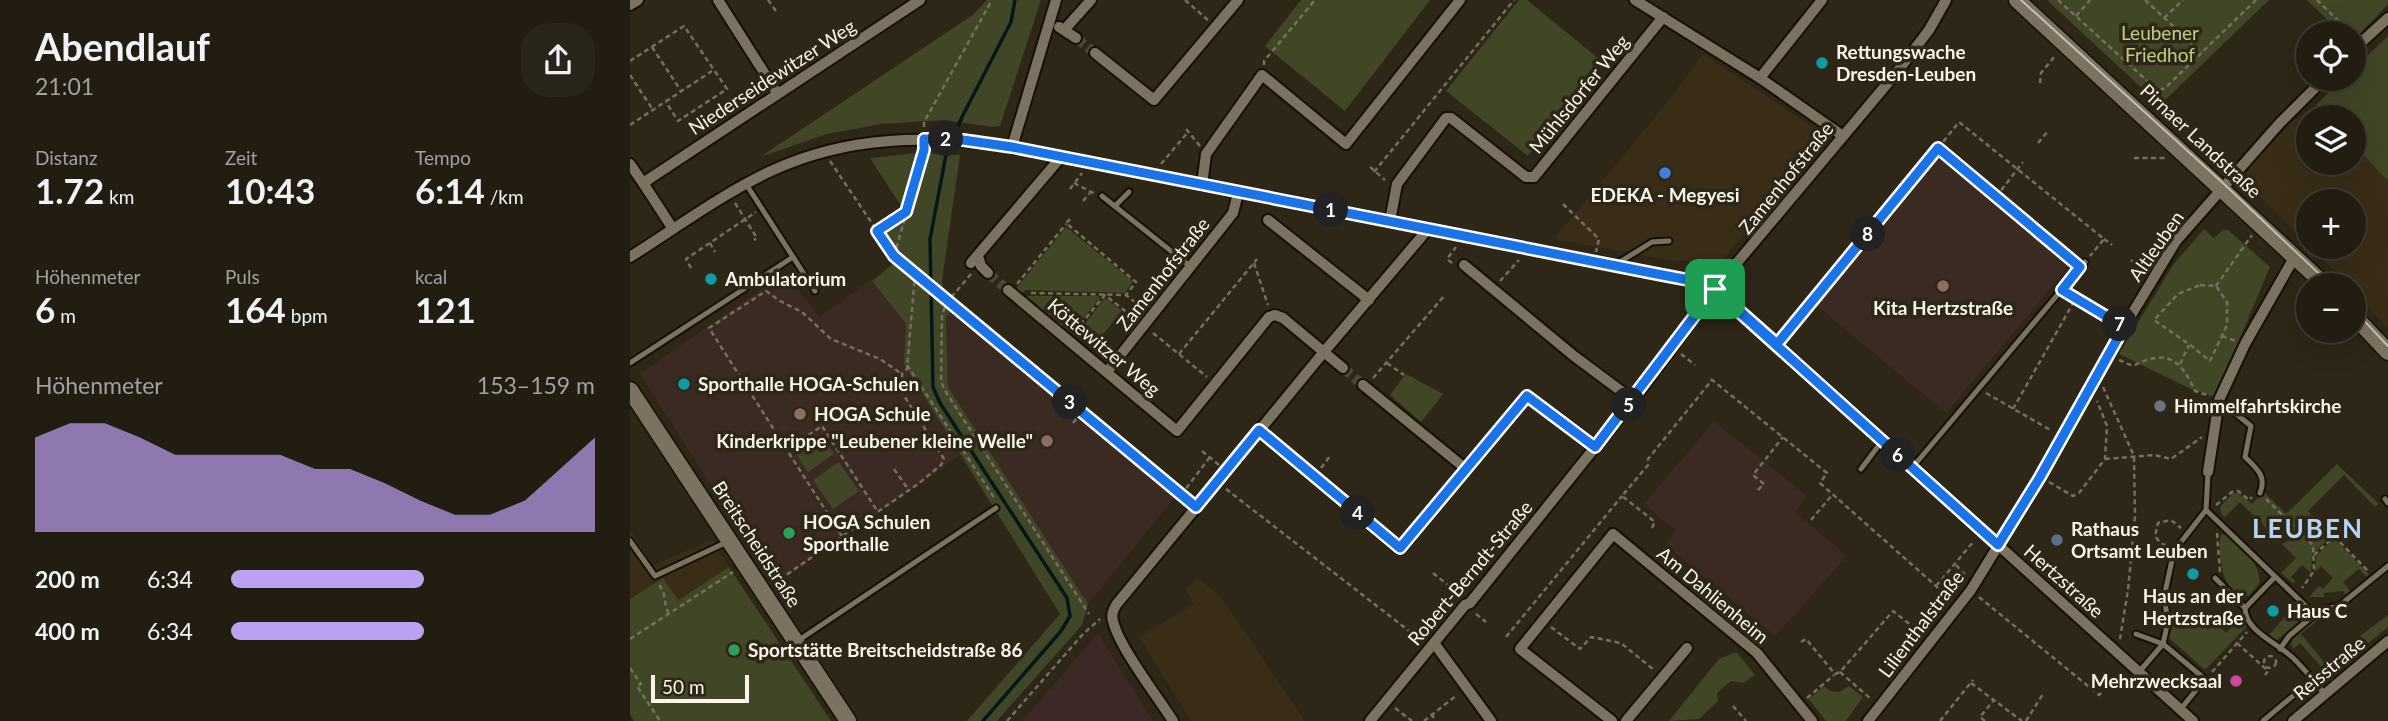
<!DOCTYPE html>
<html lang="de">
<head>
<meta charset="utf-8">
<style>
  :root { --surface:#221c11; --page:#2a251a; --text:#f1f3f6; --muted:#a2a19f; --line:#3f3a31; --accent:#bca0f2 }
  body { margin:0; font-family:Lato,sans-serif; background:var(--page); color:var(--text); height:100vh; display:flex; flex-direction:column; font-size:26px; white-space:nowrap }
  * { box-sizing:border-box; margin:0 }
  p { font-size:23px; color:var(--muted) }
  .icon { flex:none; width:38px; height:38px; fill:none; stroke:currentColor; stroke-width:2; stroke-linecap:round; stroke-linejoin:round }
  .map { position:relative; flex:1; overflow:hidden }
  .sheet { display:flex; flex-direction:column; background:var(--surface); width:630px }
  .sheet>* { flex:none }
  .controls { position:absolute; left:1666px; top:21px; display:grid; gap:14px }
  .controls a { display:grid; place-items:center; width:70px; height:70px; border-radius:50%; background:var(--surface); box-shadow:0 7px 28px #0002,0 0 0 2px var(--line); font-size:35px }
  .scale { position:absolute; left:21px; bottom:18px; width:98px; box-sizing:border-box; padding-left:7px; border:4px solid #faf4ea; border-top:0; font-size:19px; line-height:24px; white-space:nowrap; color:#faf4ea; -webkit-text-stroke:5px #2e2617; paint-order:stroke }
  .pin { position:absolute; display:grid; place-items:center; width:60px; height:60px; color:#fff; margin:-30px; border-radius:14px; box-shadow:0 4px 10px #0006 }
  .km { position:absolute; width:35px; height:35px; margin:-18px; border-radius:50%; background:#222; color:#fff; font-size:19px; line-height:35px; text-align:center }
  .round { display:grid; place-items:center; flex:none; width:74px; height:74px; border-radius:28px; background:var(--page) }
  .head { display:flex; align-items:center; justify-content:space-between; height:119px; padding:0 35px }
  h1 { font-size:38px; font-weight:700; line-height:52px }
  .stats { display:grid; grid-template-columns:repeat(3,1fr); gap:10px; height:119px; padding:7px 35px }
  .stats div { display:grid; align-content:center }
  .stats b { font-size:35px; font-weight:700 }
  .stats small { font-size:19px; font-weight:400 }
  .stats p { font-size:19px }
  .chart { height:196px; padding:14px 35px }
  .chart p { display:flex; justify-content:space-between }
  .chart svg { width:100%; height:126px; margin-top:7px; fill:var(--accent); opacity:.7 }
  ul { padding:0 35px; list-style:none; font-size:23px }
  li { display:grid; grid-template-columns:112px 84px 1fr; align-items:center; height:52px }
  li i { height:18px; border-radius:9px; background:var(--accent) }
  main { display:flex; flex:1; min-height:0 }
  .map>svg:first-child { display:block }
  .built { fill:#392d17 }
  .industrial { fill:#3c2925 }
  .education { fill:#3b2a21 }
  .green { fill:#414627 }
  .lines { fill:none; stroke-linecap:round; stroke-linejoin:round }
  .stream { stroke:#031819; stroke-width:3.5 }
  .street-tunnel { stroke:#4d4537; stroke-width:10; stroke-dasharray:10 5; stroke-linecap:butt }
  .lane-casing { stroke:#160f03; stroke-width:9 }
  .street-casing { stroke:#160f03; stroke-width:14 }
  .secondary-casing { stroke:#160f03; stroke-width:19 }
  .path { stroke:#766f61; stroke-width:2.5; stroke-dasharray:5 3.5; stroke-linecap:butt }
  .lane { stroke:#7c7261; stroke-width:5 }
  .street { stroke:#7c7261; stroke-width:10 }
  .secondary { stroke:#7c7261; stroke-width:16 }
  .tram { stroke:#c6bfb4; stroke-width:2 }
  .route-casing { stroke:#fff; stroke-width:14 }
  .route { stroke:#1a73e8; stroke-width:9 }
  .culture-dot { fill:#0f9aa8; stroke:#2e2617; stroke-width:2.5 }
  .shop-dot { fill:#3f7fe0; stroke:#2e2617; stroke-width:2.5 }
  .education-dot { fill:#8d6e63; stroke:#2e2617; stroke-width:2.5 }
  .worship-dot { fill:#6b7280; stroke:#2e2617; stroke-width:2.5 }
  .leisure-dot { fill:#2e9e5b; stroke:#2e2617; stroke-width:2.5 }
  .service-dot { fill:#5c6f8a; stroke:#2e2617; stroke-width:2.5 }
  .hotel-dot { fill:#d1479c; stroke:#2e2617; stroke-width:2.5 }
  .labels { text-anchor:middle; stroke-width:7; stroke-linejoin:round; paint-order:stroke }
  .park-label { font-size:19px; fill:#c1cf81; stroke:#2e2617 }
  .poi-label { font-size:19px; font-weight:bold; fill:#faf4ea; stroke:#2e2617; text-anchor:start }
  .street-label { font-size:19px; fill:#faf4ea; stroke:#2e2617 }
  .district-label { font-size:26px; font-weight:bold; letter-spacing:2px; fill:#b3d4f7; stroke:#2e2617 }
</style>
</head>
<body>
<main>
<section class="sheet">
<div class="head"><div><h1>Abendlauf</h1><p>21:01</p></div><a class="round"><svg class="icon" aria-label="share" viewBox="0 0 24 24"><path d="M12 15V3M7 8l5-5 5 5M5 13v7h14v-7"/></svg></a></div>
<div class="stats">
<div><p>Distanz</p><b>1.72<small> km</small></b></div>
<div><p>Zeit</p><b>10:43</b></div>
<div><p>Tempo</p><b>6:14<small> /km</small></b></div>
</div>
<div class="stats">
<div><p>Höhenmeter</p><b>6<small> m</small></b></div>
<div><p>Puls</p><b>164<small> bpm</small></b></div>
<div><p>kcal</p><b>121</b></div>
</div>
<div class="chart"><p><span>Höhenmeter</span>153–159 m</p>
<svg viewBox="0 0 160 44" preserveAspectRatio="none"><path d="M0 44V11L10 6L20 6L30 11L40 17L50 17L60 17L70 17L80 22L90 22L100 27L110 33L120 38L130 38L140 33L150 22L160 11V44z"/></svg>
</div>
<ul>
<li><b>200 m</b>6:34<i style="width:53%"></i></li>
<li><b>400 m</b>6:34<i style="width:53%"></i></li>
</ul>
</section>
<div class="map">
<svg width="1758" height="721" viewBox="0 0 1758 721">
  <rect width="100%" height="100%" fill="#2e2617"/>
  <g class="built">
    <path d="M1073,54L1189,131L1191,139L1187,150L1093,259L1069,262L1038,260L924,239L1039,100Z"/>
    <path d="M1686,105L1698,117H1678V163H1724V145L1758,181V329L1724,292V285H1717L1681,247H1724V201H1678V244L1610,177L1660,123Z"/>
    <path d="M0,530L23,565L82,540L99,567L47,600L33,578L0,599Z"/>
    <path d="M568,578L591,597L675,721H561L509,637L564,604L555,589Z"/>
  </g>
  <path class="industrial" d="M468,633L523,721H393Z"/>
  <g class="education">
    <path d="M1310,158L1439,266L1316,413L1187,306Z"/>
    <path d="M155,272L189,317L241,280L276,324L274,364L330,455L145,585L10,374Z"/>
    <path d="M322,310L546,496L458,604L318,387L316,318Z"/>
    <path d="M1084,421L1177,496L1165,512L1217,556L1145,636L1035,544L1046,531L1014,504Z"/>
  </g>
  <g class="green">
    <path d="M357,0H411L370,126L362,127L314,120L251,124L197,134L130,157L343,15Z"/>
    <path d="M671,0H800L715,111L635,46Z"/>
    <path d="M889,0H897L969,59L898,156L816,91Z"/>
    <path d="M1417,0H1639L1530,105Z"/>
    <path d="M1677,0H1758V4L1724,40V33H1711Z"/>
    <path d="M1758,36V181L1724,145V117H1698L1686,105L1713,79H1724V69Z"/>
    <path d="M288,153L330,155L312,281L315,305L322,310L316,318L318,387L458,604L452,625L367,721H337L430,614L274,364L276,324L242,281L270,258L248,227L273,209L240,158Z"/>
    <path d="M436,227L503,281L495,293L396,290L389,295L384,291Z"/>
    <path d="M1574,229L1584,238L1593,230H1598L1640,267L1585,397L1561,389L1489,354L1543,265Z"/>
    <path d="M397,296H468L470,298L438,336L393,299Z"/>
    <path d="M475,298L492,311L470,338L454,325Z"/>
    <path d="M776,374L813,394L791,422L760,395Z"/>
    <path d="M190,434L204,454L178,472L164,451Z"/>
    <path d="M209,462L229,491L203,509L183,480Z"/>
    <path d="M1707,464L1749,504L1745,507L1714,475L1678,511L1702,536L1682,554L1681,573L1672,565L1661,577L1665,581L1663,583L1651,573L1666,558L1652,544L1662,539L1660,531L1652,530L1648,540L1610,502L1595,517L1591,513L1590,507L1603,493H1608L1622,504L1634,492L1656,514Z"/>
    <path d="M1591,534C1608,535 1633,567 1629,584L1619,596C1592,599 1587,553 1591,534Z"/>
    <path d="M1704,538L1739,574L1736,577L1729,569L1713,582L1720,591L1715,595L1714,591L1694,593V597H1679L1689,586L1693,589L1703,578L1691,566L1685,572L1686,556Z"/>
    <path d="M99,567L201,721H4L0,714V599L33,578L48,600Z"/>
    <path d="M1668,602L1675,612L1674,618L1647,640L1638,636Z"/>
    <path d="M1565,611L1576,613L1596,633L1612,617L1619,624L1578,667L1574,669L1539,638L1543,620L1561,625Z"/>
    <path d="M1692,614L1701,625L1693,616L1671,634L1698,667L1720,650L1717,646L1758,615V627L1691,682L1688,679L1696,672L1670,643L1663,649L1661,643L1665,636Z"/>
    <path d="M1106,652L1125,675L1113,683L1101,681L1087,693L1088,701L1069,719L1039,721L1089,659Z"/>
    <path d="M1194,686L1200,691L1209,692L1219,686L1233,697L1216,721H1196L1179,699Z"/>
  </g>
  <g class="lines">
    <path class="stream" d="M353,721L431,631L440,616L437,598L310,403L303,387L300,239L316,155L332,117L381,22L385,0"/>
    <g class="street-tunnel">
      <path d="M446,38L465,53"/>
      <path d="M358,273L378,290"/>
      <path d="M713,368L733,385"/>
    </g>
    <g class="lane-casing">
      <g id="lane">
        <path d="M116,184L185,291"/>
        <path d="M472,196L561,267"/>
        <path d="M485,206L499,192"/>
        <path d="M1391,218L1450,267"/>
        <path d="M985,265L1022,242L1039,241"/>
        <path d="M1147,344L1270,195"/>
        <path d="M0,363L163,257"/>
        <path d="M1589,400L1621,426L1615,457C1627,469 1637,476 1630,493"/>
        <path d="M1282,468L1455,262"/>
        <path d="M1231,469L1252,441"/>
        <path d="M1755,499L1758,503"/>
        <path d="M1576,510L1685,615"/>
        <path d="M0,541L25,576L97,542"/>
        <path d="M1585,578L1615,608C1615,631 1647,643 1662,657C1674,668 1684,682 1695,694"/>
        <path d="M1615,608L1645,577"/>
        <path d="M1506,634L1533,644L1575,679L1550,710"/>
        <path d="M169,640L366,508"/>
        <path d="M1650,649L1659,636L1690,610L1709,606L1758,566"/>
        <path d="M1509,672L1533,644L1538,621L1534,597L1544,551L1576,510L1578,473"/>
        <path d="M1633,721L1682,680"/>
      </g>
    </g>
    <g class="street-casing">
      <g id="street">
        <path d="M88,0L147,93"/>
        <path d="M1005,0L1130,78L1213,136"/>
        <path d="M0,5L8,0"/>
        <path d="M429,27L446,38"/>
        <path d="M435,29L461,0"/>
        <path d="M1724,49L1758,18"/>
        <path d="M465,53L524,100L608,0"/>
        <path d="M1130,78L1192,0"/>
        <path d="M382,147L426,0"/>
        <path d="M0,164L13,183"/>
        <path d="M572,185L576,154L632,75L716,144L830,0"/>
        <path d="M638,220L739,300"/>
        <path d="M760,221L767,184L816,118H821L896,177H904L1033,17"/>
        <path d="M43,229L13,183L290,0"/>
        <path d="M348,256L351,266L358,273"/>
        <path d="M0,257C46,228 92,194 141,171C219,135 298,135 382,147L1069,282L1085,289L1563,721"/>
        <path d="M341,263L431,157"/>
        <path d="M834,265L944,356L1003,400"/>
        <path d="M378,290L547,431L639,317L645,315L653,318L713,368"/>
        <path d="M477,372L603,213L608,193"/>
        <path d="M733,385L836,469"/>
        <path d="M629,430L770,549L897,396L966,447"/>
        <path d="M1578,472L1589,400L1615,344L1665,256"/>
        <path d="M804,643L861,721"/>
        <path d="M543,721C527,696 489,647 483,621C481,615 483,611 486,605L693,353L798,229"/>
        <path d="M740,721L835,605L840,603L1003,400L1085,289L1267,72L1299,30L1316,0"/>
        <path d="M982,721L890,649L983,534L1127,653L1182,721"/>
        <path d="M996,721L1057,648"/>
        <path d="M1238,721L1341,590L1410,477L1494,327L1546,241L1649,124L1694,79"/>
        <path d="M1663,721L1758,641"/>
      </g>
    </g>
    <g class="secondary-casing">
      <g id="secondary">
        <path d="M1387,0L1695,285"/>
        <path d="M1724,316L1758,352"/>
        <path d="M0,390L218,721"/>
      </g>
    </g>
    <g class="path">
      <path d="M138,0L146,11"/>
      <path d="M555,0L578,20"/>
      <path d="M1428,0L1525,88L1530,90L1535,88L1626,0"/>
      <path d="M1515,0L1572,53"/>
      <path d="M1687,0L1721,33"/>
      <path d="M1446,16L1460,0"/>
      <path d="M1534,18L1553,0"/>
      <path d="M22,47L51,91"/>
      <path d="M0,61L54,26L97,89L48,121L36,102"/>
      <path d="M634,65V61L685,0"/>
      <path d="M0,75L23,110"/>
      <path d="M1410,83L1411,73L1425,56"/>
      <path d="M0,125L82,71"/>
      <path d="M294,127V122L362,0"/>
      <path d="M556,129L570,146"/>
      <path d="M1408,143L1418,131"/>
      <path d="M1308,148L1386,214"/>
      <path d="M1504,158H1535"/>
      <path d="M200,161L264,256L558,501"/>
      <path d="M531,164L558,132"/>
      <path d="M740,167L755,180"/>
      <path d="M744,172L884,0"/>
      <path d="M444,183L465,194"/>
      <path d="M1276,188L1329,122L1474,239L1460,256"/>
      <path d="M440,189L452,173"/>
      <path d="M1366,197L1393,162"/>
      <path d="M453,201L460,193"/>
      <path d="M105,203L127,238L124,240"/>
      <path d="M933,204L969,239L966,252"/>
      <path d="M440,219L436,223L506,282L496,295"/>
      <path d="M247,231L277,212"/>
      <path d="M1474,239L1482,245"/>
      <path d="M80,243L85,252"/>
      <path d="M264,256L294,152"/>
      <path d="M1501,260L1515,271"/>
      <path d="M624,263L638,305"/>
      <path d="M822,263L817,259L826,247"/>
      <path d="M61,268L56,259L126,212"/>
      <path d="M341,274L318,301L312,314L311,380L314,389L459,614"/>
      <path d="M870,281L889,260"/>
      <path d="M387,284L436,224"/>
      <path d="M1570,285L1586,286L1597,302V325L1580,361L1559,344L1524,320L1548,294Z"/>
      <path d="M1586,286L1622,235"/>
      <path d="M401,293L496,295L512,308"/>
      <path d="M1440,294L1485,321"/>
      <path d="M445,331L475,295L504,318"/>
      <path d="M523,333L577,377"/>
      <path d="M1592,336L1606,341"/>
      <path d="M549,354L627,259"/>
      <path d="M1051,354L1065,365"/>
      <path d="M1489,360L1503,366C1536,349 1550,358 1565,391L1580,396"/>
      <path d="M757,363L774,375"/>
      <path d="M1550,364L1559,345"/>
      <path d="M277,365L365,499"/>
      <path d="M743,378L815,295"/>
      <path d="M1081,379L1197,473L1190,483L1306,586L1319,601"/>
      <path d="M1473,387L1504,456L1505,517L1498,590L1490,639"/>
      <path d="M1356,393L1422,431"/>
      <path d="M1383,409L1446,298"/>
      <path d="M443,423L452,412"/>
      <path d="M157,449L192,426L248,512"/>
      <path d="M572,451L589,465"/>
      <path d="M1475,459L1525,455L1541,459L1572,437"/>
      <path d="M691,468L700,456"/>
      <path d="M264,469L278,489"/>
      <path d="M1419,482L1443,496L1449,493L1475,459L1477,426L1467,401"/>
      <path d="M596,489L792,641"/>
      <path d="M1128,490L1134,484L1123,475L1153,437"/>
      <path d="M551,495L580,457"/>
      <path d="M1636,499L1683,545L1684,571L1672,588"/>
      <path d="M1586,505L1602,492L1608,491L1619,500L1622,497"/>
      <path d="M1181,520L1203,494"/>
      <path d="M1022,528L1025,522L992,496L1018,465V459L1082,380"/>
      <path d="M1710,531L1718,523"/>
      <path d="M1587,533L1590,572"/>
      <path d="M212,536L79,328L136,291L150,301L172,312L201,339L250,359L272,374"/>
      <path d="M1704,536L1739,572"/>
      <path d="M1536,545L1531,544L1525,536L1528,523L1541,520L1551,528"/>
      <path d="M1684,555L1707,534"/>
      <path d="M1326,565L1337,577"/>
      <path d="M803,573L830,595"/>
      <path d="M143,584L288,484L311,465L314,459L273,394L272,374L277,369L285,274"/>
      <path d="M29,585C37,594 33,604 39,614"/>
      <path d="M1306,586L1344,541"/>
      <path d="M1349,597L1469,695L1493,672"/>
      <path d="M846,614L856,622"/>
      <path d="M921,627L950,649L961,637L991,643L1024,670"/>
      <path d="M876,637L992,496"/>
      <path d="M0,639L103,572"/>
      <path d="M1171,642L1176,639L1205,674L1210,672L1263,611L1292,634"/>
      <path d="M1607,643L1638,671L1635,675"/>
      <circle cx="1640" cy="662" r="6"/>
      <path d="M0,668L11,684L7,686L30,721"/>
      <path d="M1210,672L1241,699"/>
      <path d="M1582,672L1617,632"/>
      <path d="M1341,683L1392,721"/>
      <path d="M1177,698L1204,675"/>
      <path d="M1103,706L1116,721"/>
      <path d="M765,708L782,721"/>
      <path d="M801,714L806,721"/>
      <path d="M377,721L453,634L470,619"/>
      <path d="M794,721L827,695"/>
      <path d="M1310,721L1343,680"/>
      <path d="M1355,721L1350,717L1364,700"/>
      <path d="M1396,721L1413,694"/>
    </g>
    <use href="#lane" class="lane"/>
    <use href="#street" class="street"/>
    <use href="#secondary" class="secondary"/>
    <g class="tram">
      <path d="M1391,0L1594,184L1701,285"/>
      <path d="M1724,310L1758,346"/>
    </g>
  </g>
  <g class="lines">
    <g class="route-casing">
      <path id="route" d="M1085,289L1069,282L1022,273L382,147L333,140L294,139V150L276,212L247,231L264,256L566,507L629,430L770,548L897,396L965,447L1085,289L1097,301L1368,545L1410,477L1494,327L1432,290L1450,267L1308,148L1147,344L1085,289"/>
    </g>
    <use href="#route" class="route"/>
  </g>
  <g class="culture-dot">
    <circle cx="1192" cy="63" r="7"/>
    <circle cx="81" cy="279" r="7"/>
    <circle cx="54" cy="384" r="7"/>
    <circle cx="1563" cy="574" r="7"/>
    <circle cx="1643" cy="611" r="7"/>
  </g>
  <circle class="shop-dot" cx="1035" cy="173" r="7"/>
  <g class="education-dot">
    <circle cx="1313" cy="286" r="7"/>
    <circle cx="170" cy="414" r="7"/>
    <circle cx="417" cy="441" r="7"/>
  </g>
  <circle class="worship-dot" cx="1530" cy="406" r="7"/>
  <g class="leisure-dot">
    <circle cx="159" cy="533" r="7"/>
    <circle cx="104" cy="650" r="7"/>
  </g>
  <circle class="service-dot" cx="1427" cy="540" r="7"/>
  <circle class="hotel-dot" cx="1606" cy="681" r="7"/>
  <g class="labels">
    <g class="park-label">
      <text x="1530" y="40">Leubener<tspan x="1530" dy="22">Friedhof</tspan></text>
    </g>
    <g class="poi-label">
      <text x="1206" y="59">Rettungswache<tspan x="1206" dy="22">Dresden-Leuben</tspan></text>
      <text x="1035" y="202" text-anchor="middle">EDEKA - Megyesi</text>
      <text x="95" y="286">Ambulatorium</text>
      <text x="1313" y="315" text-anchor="middle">Kita Hertzstraße</text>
      <text x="68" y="391">Sporthalle HOGA-Schulen</text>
      <text x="1544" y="413">Himmelfahrtskirche</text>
      <text x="184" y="421">HOGA Schule</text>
      <text x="403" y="448" text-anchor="end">Kinderkrippe "Leubener kleine Welle"</text>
      <text x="173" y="529">HOGA Schulen<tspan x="173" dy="22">Sporthalle</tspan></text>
      <text x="1441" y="536">Rathaus<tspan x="1441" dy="22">Ortsamt Leuben</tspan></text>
      <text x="1563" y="603" text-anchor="middle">Haus an der<tspan x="1563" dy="22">Hertzstraße</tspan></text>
      <text x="1657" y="618">Haus C</text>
      <text x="118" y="657">Sportstätte Breitscheidstraße 86</text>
      <text x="1592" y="688" text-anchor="end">Mehrzwecksaal</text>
    </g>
    <g class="street-label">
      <text transform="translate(142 77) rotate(-33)" y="7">Niederseidewitzer Weg</text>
      <text transform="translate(949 94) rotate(-51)" y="7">Mühlsdorfer Weg</text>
      <text transform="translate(1571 141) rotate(43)" y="7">Pirnaer Landstraße</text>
      <text transform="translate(1156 178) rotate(-51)" y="7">Zamenhofstraße</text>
      <text transform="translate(1526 246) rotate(-55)" y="7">Altleuben</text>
      <text transform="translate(533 274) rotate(-52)" y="7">Zamenhofstraße</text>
      <text transform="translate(474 347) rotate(40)" y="7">Köttewitzer Weg</text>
      <text transform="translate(127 544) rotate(57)" y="7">Breitscheidstraße</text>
      <text transform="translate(840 573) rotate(-50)" y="7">Robert-Berndt-Straße</text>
      <text transform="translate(1434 581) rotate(42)" y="7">Hertzstraße</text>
      <text transform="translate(1083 595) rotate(40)" y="7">Am Dahlienheim</text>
      <text transform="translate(1291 624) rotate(-53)" y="7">Lilienthalstraße</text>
      <text transform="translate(1699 668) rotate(-40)" y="7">Reisstraße</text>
    </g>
    <g class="district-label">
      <text x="1678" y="538">LEUBEN</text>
    </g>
  </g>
</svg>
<div class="controls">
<a><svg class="icon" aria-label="locate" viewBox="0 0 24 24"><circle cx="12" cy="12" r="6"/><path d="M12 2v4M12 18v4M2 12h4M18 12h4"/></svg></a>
<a><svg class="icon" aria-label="layers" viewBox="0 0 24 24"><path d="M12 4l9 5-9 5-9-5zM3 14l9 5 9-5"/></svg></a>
<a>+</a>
<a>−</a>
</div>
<div class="scale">50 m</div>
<div class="pin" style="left:1085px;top:289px;background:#1e9e55"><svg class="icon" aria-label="arrive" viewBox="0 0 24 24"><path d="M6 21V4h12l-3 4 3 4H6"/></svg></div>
<b class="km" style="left:701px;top:210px">1</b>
<b class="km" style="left:316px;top:139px">2</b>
<b class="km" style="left:440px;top:402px">3</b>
<b class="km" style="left:728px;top:513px">4</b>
<b class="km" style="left:999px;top:405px">5</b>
<b class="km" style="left:1268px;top:455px">6</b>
<b class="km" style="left:1490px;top:324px">7</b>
<b class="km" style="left:1238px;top:234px">8</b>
</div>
</main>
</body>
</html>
